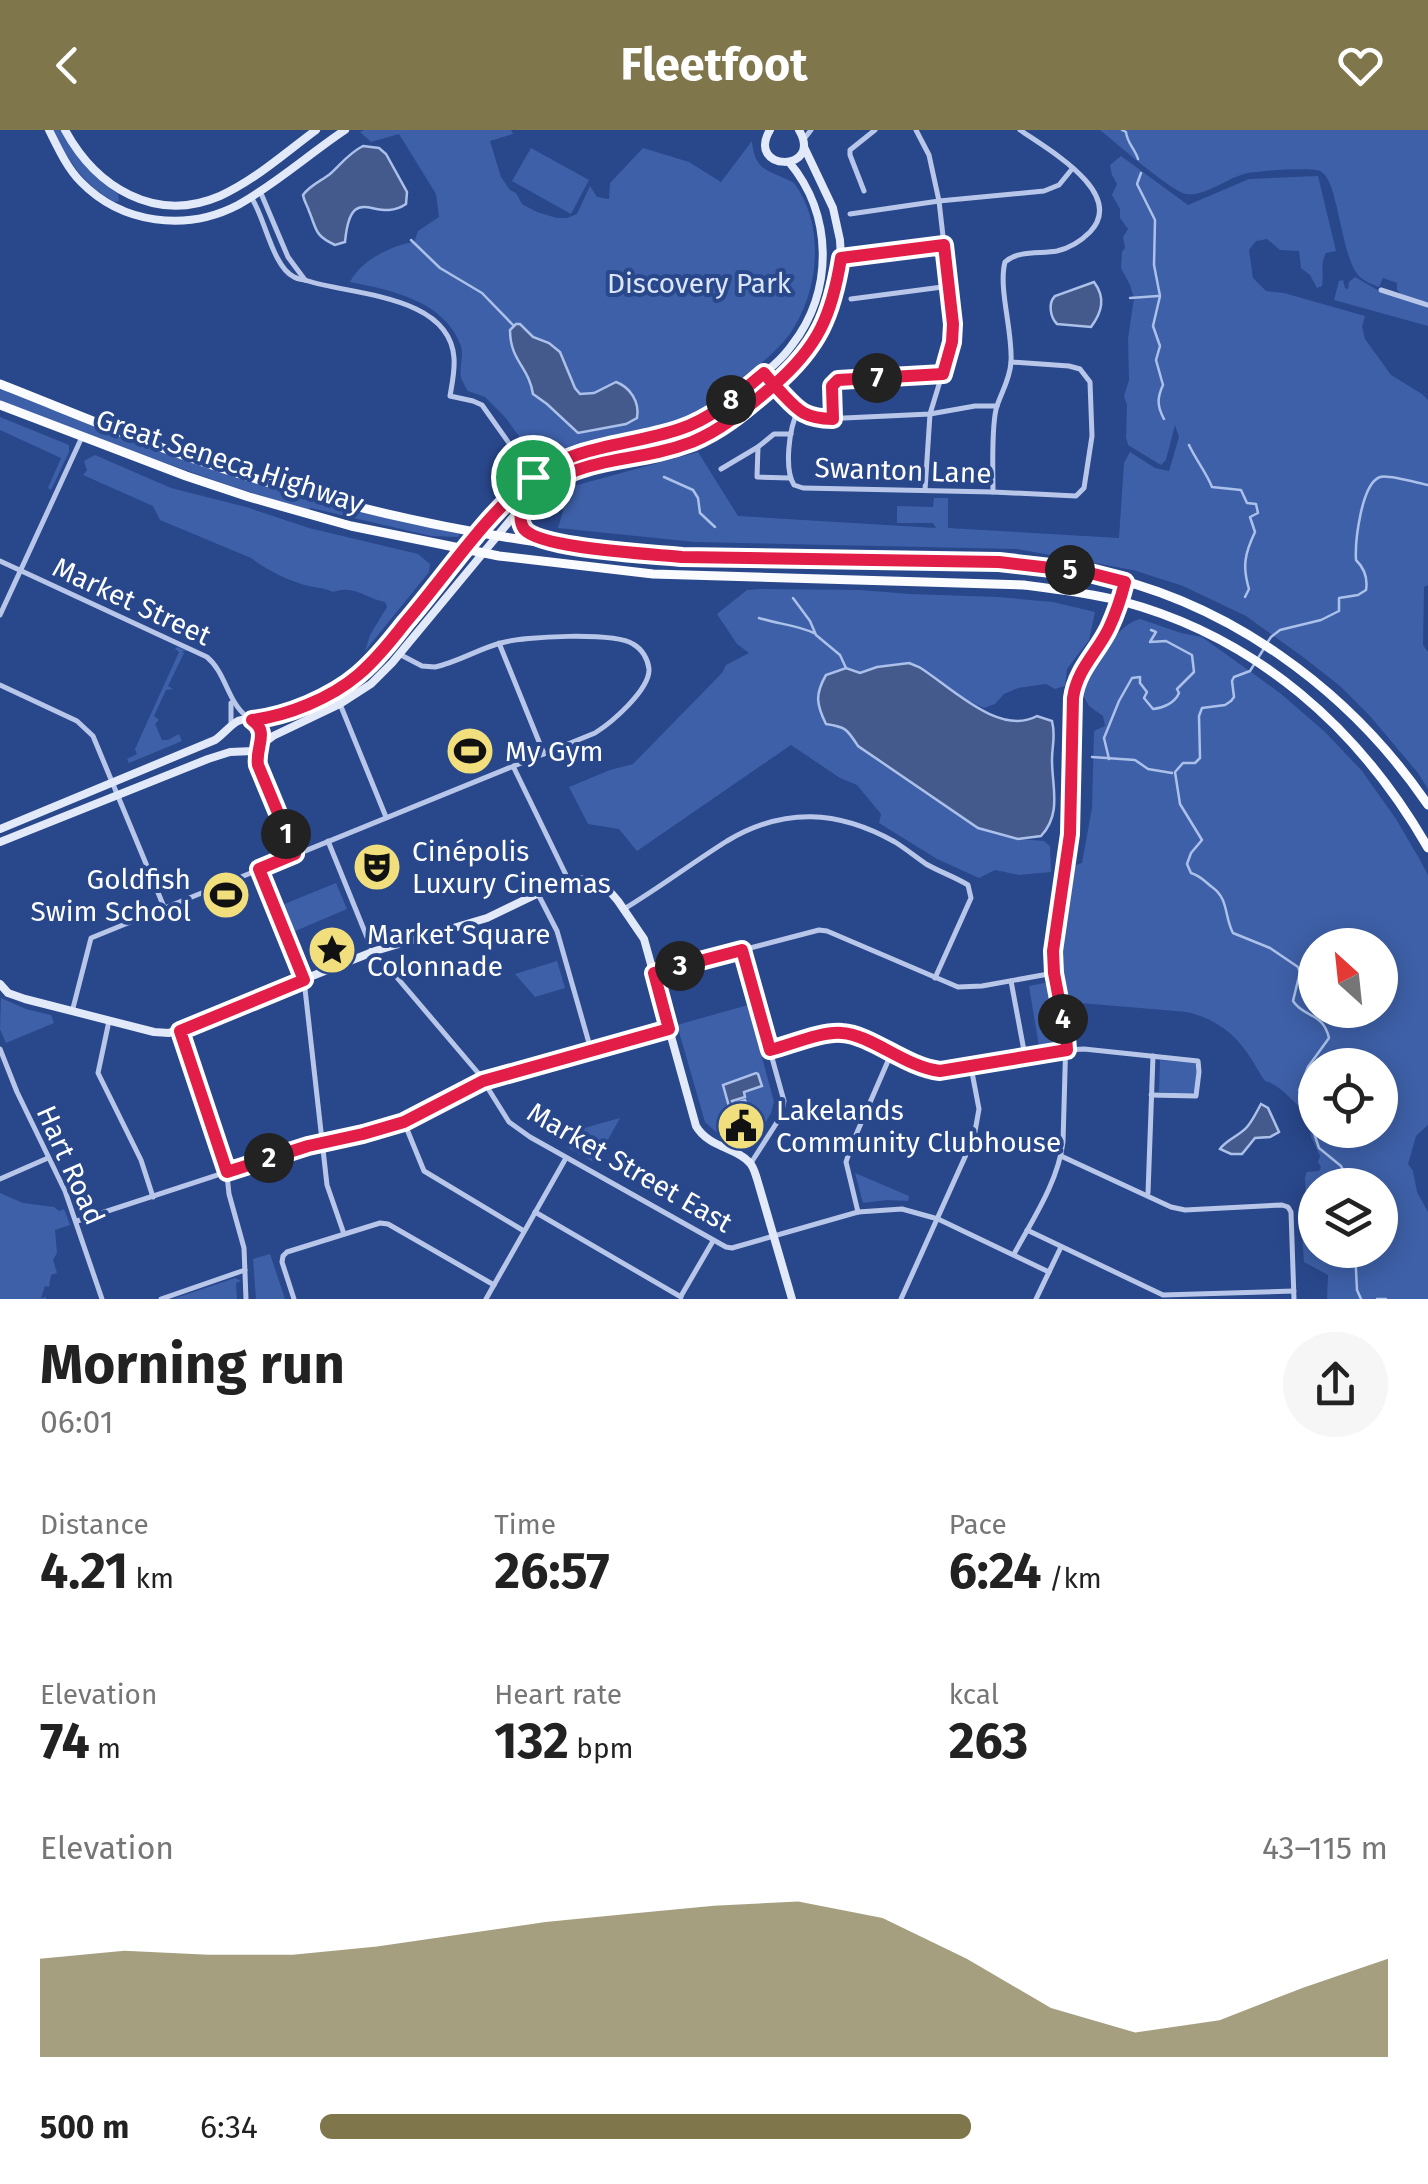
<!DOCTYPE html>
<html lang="en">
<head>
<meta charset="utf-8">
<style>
  :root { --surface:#fff; --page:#f6f6f6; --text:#222; --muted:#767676; --accent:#7f774b }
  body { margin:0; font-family:"Fira Sans",sans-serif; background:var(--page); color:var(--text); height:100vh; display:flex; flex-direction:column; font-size:38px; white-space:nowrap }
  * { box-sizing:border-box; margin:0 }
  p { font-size:32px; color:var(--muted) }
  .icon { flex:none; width:55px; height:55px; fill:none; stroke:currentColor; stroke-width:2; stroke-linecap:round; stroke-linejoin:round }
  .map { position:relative; height:1169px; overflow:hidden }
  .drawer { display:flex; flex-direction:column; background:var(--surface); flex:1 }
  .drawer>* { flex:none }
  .needle { width:65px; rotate:333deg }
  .controls { position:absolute; left:1298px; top:798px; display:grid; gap:20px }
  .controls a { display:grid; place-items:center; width:100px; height:100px; border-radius:50%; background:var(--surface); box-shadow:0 5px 25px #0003; font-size:50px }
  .pin { position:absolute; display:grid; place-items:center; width:85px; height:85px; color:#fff; margin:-42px; border:5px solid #fff; border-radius:50%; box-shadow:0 2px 10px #0007 }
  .km { position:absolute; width:50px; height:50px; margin:-25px; border-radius:50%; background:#222; color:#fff; font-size:28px; line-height:50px; text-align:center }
  .round { display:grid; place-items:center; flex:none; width:105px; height:105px; border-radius:52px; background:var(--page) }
  .head { display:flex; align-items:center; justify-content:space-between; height:170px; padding:0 40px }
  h1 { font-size:55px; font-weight:700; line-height:75px }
  .metrics { display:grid; grid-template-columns:repeat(3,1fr); gap:15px; height:170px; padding:10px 40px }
  .metrics div { display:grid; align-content:center }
  .metrics b { font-size:50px; font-weight:700 }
  .metrics small { font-size:28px; font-weight:400 }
  .metrics p { font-size:28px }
  .chart { height:280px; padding:20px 40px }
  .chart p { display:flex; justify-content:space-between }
  .chart svg { width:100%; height:180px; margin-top:10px; fill:var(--accent); opacity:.7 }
  ul { padding:0 40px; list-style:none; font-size:32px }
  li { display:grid; grid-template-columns:160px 120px 1fr; align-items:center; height:75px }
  li i { height:25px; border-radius:12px; background:var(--accent) }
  header { display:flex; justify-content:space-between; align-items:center; height:130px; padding:0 40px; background:var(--accent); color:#fff; font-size:45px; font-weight:700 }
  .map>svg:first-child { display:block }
  .green { fill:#3e60a8; fill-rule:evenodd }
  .water { fill:#455a8c; stroke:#acc1ea; stroke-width:2.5 }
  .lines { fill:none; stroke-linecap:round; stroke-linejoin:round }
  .stream { stroke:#acc1ea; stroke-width:2.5 }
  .street { stroke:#b8c7e9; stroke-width:5 }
  .secondary { stroke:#e2e9f8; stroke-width:8 }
  .primary { stroke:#fafbfe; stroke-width:9 }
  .route-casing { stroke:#fff; stroke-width:20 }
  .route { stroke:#e11d48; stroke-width:12 }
  .labels { text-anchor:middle; stroke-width:8; stroke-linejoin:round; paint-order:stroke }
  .park-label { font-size:28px; fill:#dce5f7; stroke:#29478b }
  .street-label { font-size:28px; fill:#fff; stroke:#29478b }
  .poi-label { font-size:28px; fill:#fff; stroke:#29478b; text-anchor:start }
</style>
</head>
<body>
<header><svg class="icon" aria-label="back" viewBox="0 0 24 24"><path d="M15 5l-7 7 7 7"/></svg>Fleetfoot<svg class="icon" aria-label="heart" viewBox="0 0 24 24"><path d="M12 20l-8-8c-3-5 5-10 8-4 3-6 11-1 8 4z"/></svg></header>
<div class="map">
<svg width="1428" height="1169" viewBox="0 0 1428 1169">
  <rect width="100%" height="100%" fill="#29478b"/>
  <g class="green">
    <path d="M53,0H61C76,28 92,46 118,64L119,71L115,72C84,56 68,30 53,0Z"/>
    <path d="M364,0H511L513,4L490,11L501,47L510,60L516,63L522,74L537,82L557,88H567L577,84L590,56L597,67L609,69L610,53L643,18L689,32L721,52L752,11C755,44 771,40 794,53C826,96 819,163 789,205C776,222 760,234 744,248C727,263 710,278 688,287C658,300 623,302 591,310C573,314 557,321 541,329L524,313L505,287L485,267L468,261C467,260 461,249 461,247C459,237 464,227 461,216C445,171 391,160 350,152C360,131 392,115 414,112L418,101L439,87L436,64L399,4L371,12L360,2Z"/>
    <path d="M1100,0H1428V174L1401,164L1397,160V153L1383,148L1379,157C1372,154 1365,152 1359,146C1340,126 1339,49 1320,41C1310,37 1254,41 1244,44C1226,49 1204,67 1186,64C1171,61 1115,12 1100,0Z"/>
    <path d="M531,18L589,50L571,84L512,51Z"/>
    <path d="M1121,26L1188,75L1249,49L1318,46L1336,121L1326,123C1320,134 1324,144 1322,156L1317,158L1310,145L1301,138L1299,121L1280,120L1267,109L1256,111L1249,120L1253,148L1266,161L1284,163L1365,186L1362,197L1365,209L1391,245L1422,264L1428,270V455L1424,457L1423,515L1428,522V659L1418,643L1370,586L1340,556L1303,527L1246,486L1183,456L1133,440L1017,419L695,412L558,398L570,357L698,322L738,386L936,398L933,393H897V376L933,377L934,368H948V398L1119,408L1124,333L1130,322L1155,338L1169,341L1179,307L1175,295L1166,330L1161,335L1128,315L1126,307L1127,275L1124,266L1129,250L1128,209L1134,168L1130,155L1121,138L1122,122L1125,118L1123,107L1128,99L1120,88V79L1112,65L1117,54L1112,45L1110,35Z"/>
    <path d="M1355,147L1379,161L1428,177V196L1334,170L1339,151L1343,150L1345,158L1348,159L1349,152Z"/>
    <path d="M0,258L182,328L369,384L460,404L458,407L431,406L311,378L307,380C203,349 102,310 0,271Z"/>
    <path d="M0,287L69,315V322L51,360L48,358L61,328L0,300Z"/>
    <path d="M95,325L171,358L246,377L309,398L418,424L430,434L429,442L365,521L370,505L387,477L385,472C368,469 353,454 333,462C325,458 318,458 309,456C290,452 265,439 251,428L160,390L153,376L83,345L87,340L84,331Z"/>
    <path d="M761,459L860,460L910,464L998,467L1053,472L1095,482L1089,510L1067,539L1065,556L1055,559L1046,554L1018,558L1004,564L995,574L984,578L961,567L920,537L909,533L891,534L856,543L842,596L848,601L858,616L913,652L1018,709L1044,711L1050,716L1051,742L1019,745L995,740L979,748L937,729L879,693L881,684L857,655L840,648L791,615L637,721L619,699L588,694L569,657L610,640L633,634L722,543L726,535L749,523L737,514L717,484L747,460Z"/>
    <path d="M1140,489L1181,503L1202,507L1280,563L1325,602L1362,641L1396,689L1420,730L1428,745V995L1416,1006L1408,1034L1413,1041L1417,1062L1428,1082V1169H1327L1328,1145L1304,1132L1301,1092L1307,1089L1305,1047L1307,1042L1319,1041L1321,1037L1318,1032L1320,1026L1311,1007L1307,982C1292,973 1282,955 1265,951C1260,944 1257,938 1252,930C1236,904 1216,889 1187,882L1069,872L1060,831V815L1071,737L1082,733L1092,678L1094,601L1105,596L1103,586L1089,576L1080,560C1092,539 1116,494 1140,489ZM1315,815H1380V880H1315ZM1315,935H1380V1000H1315ZM1315,1055H1380V1120H1315Z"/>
    <path d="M177,517L187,521H182L184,523L168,556L173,559L166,560L154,586L159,590L155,594L162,610H168L179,604L182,611L129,633L127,629L137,624L135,619L179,522L175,519Z"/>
    <path d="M336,753L347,779L293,802L282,775Z"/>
    <path d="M557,831L565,858L535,867L515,844Z"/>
    <path d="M1049,852L1059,913L1039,917L1029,856Z"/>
    <path d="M1,868L26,879L51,885L54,893L6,913L0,899Z"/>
    <path d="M748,875L774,972L771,983L749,1020L716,1002L705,992L677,895Z"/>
    <path d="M1160,930L1195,933L1198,938L1195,962L1189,964L1159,962Z"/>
    <path d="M620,988L595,1033L567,1017L577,1000Z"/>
    <path d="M855,1043L909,1066L908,1071L887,1070L863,1073Z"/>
    <path d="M0,1063L23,1073L54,1077L59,1081L64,1079L70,1095L55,1100L57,1123L53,1130L57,1143L51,1145L49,1157L45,1156L41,1168L46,1167V1169H0Z"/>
    <path d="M270,1124L285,1169H256L253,1129Z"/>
    <path d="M235,1148L241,1151L236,1153L237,1169H173Z"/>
  </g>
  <g class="water">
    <path d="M363,16L379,18L386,24L407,62L406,74C376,95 351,49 345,112L335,115C314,105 317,100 309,81C307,75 304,71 303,65C310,55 321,51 330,44C341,34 349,23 363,16Z"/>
    <path d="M1094,152C1106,168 1102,182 1091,197L1057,194C1050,187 1048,173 1055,166Z"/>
    <path d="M516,194H520L533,207L549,213L560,222L575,258L580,264L594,263L616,252C630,257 640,272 637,288L626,294L578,303L547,274L533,264C529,237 510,231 510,200Z"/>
    <path d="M909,533L919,537C950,556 999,607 1037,586L1052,591C1056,607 1052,614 1052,630C1052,657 1062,684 1041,706L1018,709L978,698L858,616C847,599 846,597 826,594C816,574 815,564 826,545L846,538L860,543L877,537Z"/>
    <path d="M756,943L758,944L762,956L744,962L745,967L732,971L733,974L745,970L747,976L738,981L730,980L723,955Z"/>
    <path d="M1261,974L1268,978L1279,1002L1270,1007L1255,1008L1242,1024H1231L1220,1019C1226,1010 1239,1006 1247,997C1253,990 1257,981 1261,974Z"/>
  </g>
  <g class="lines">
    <g class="stream">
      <path d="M1122,0L1126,2C1127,13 1135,19 1138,29"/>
      <path d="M1141,43L1137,54L1155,90L1154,135L1160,166L1153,196L1160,216L1156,230L1163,255C1157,268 1157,276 1164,289"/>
      <path d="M411,110L440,138L482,163L513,195"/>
      <path d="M1130,168L1158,166"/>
      <path d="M1189,315C1196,330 1206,342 1212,357L1241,360L1247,373L1256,374L1258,383L1250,387L1255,402C1245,423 1242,436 1249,459L1245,467"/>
      <path d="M664,347L693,360L698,368L700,383L715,397"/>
      <path d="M793,468L810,491L816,505L840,525L846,538"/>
      <path d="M759,488C778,494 797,495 814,503"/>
      <path d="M1267,513L1271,507L1280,500L1321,490L1339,481V468L1358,465L1366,460C1368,448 1364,438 1356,430C1355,412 1361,354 1380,347C1387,344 1418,353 1428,355"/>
      <path d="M1263,520L1250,541L1234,547L1232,551L1234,567L1231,571L1225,575L1202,578L1199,586L1200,628L1195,633H1183L1175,642L1180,674L1202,710L1191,723L1187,734L1191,743C1201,746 1204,751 1212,757C1229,769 1224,786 1233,803L1270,818L1298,837L1300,842L1293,871C1304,888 1323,882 1329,908L1308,937L1299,960L1312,976L1314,1003L1319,1018L1341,1036L1351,1055"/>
      <path d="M1092,627L1135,630L1148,639L1172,643"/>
      <path d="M1109,629L1104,608L1119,571L1132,548L1140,547V553L1147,562L1144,568L1153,579C1163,578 1175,573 1179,563L1177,559L1194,542L1192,525L1166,511L1150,512L1156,502L1151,500"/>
      <path d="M1355,1120L1357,1160L1361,1169"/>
      <path d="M1377,1169H1386"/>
    </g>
    <g class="street">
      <path d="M916,0L929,25L939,71L953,194L952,212L930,284L925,360"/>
      <path d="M804,9L811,0"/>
      <path d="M260,61L288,127L305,150"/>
      <path d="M864,61L850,25V20L875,0"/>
      <path d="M251,67C265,87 272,136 294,147C299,150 302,149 308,151C352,165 450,165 454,228C455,241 452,254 450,266L473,271L482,275L533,347"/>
      <path d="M850,84L939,71L1044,61L1059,55L1072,39"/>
      <path d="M841,128L945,115"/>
      <path d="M1381,160L1428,175"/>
      <path d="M851,169L950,156"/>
      <path d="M764,243L798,281L823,289L930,284L975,276H997"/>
      <path d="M798,281C789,298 784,339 794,355L803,358L993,362L1076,366L1084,358L1092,306L1090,252L1080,239L1069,236L1011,232"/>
      <path d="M833,288L832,256L838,249L943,244"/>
      <path d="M721,339L758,317"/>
      <path d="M790,348L757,347L758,317L774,304H791"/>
      <path d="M993,362C993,342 991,293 997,276C1002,261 1010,249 1011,232C1013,202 998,158 1005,132C1018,120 1040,124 1057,121C1070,118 1081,111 1090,102C1127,63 1047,19 1020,0"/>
      <path d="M0,431L207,527C226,543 227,571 247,587"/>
      <path d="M0,485L82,307"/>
      <path d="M499,513L544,624"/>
      <path d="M0,555L77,591L93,606L164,777"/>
      <path d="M340,574L386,687"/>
      <path d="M231,596V573"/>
      <path d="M258,620L257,628L261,641L295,725"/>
      <path d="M513,636L568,749"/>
      <path d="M328,711L371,817L479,944L509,992L530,1007L726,1117L732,1118L858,1082L902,1079L938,1089L1049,1142"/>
      <path d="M259,740L304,850L327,1055L344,1104"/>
      <path d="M538,764L557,801L591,920"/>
      <path d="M624,779C659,758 692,733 727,711C784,677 838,680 895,712C906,719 916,727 926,734C940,742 955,747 968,755L971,768L935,848"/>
      <path d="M742,820L784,971L781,986L751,1033"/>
      <path d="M654,843L819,800L827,801L958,857L982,856L1054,843"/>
      <path d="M1011,851L1025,926"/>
      <path d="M72,882L91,808L595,603C611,593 650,560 649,539C648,529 642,519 633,514C614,502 524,506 501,513C478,519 458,532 435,537L422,536L399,524"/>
      <path d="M109,891L98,943L141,1030L153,1067"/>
      <path d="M180,901L226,1036L229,1064L244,1118L246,1169"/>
      <path d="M0,919L17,962L65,1061L102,1169"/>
      <path d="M770,920C791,915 822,901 842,903C872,905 905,938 940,941L1067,920L1084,919L1198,931L1199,942L1196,966L1151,965"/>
      <path d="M404,992L424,1041L524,1101"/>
      <path d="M1061,1026L1171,1077L1185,1080L1282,1075L1288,1077L1291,1082L1294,1169"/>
      <path d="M0,1049L48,1028"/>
      <path d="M1148,1063L1153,926"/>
      <path d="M535,1082L681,1167"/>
      <path d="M858,1082L846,1032L852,1014L891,924"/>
      <path d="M77,1091L294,1020L384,999L430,980L483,951L669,899"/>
      <path d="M1027,1100L1163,1165L1294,1161"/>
      <path d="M1014,1124C1033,1089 1058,1052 1063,1012L1066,906L1054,843L1053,821L1069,704L1075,552L1082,538L1109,498L1124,453"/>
      <path d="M681,1166L713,1111"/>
      <path d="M161,1169L245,1140"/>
      <path d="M294,1169L282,1132L283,1126L287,1122L380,1093L388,1094L494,1155"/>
      <path d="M486,1169L566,1028"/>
      <path d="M901,1169L974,1007L979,979L971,937"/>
      <path d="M1036,1169L1061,1117"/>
    </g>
    <g class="secondary">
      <path d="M49,0C58,18 67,38 81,52C122,94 186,102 238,75C276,54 309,24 345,0"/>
      <path d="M65,0C96,57 155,94 220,66C255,50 285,23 316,0"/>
      <path d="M770,0C745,42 824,43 799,0"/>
      <path d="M252,590L262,601L260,615"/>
      <path d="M0,699L215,610C223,605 230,595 238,591C247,587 259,590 268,588C295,582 336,564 358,546C373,534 386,517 399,501C413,484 428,466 442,449C471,413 496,374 533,347C585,307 644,318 698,292C717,283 732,269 748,256C763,244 780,232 792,215C834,161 833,84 789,32"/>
      <path d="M0,712L208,629L230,622L253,621L273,606L340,574L371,554L392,533L522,376L550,352L585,336L668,319L702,307L737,286L797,234L813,215L826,190L835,165L841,128L840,110L833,78L804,17"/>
      <path d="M0,854L8,863L25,869L154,902L169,903L375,821L487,788L568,749L592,750L606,757L618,771L644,809L696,996C709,1018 736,1017 750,1033C754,1038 755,1043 757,1049L792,1169"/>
    </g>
    <g class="primary">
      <path d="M0,254C74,283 148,315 224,339C322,370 422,395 524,410C577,418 632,425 685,427C744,429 804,429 863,430C936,430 1014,427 1086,442C1226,469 1349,559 1428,675"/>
      <path d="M0,275L186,346L249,367L351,396L499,426L653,444L1024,455C1056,459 1089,463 1121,471C1257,507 1360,599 1428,718"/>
      <path d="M522,376C517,394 526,402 542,408"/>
    </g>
  </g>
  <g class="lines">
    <g class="route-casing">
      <path id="route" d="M533,347C483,388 447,444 405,493C391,511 376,530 358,545C331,568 287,586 252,590C270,602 255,617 258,635L295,724L259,739L304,850L180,901L227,1042L308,1016L363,1004L404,992L483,951L669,899L654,843L742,820L770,920C790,915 822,901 842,903C872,905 905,937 940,941L1067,920L1066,906L1054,843L1053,821L1070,704L1073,568C1077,539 1097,523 1109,498C1116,483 1121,468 1125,452L1086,442L999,432L682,427C654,424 540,419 524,399C519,392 520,384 522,376C579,320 626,337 692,312C724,299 748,277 774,255C796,277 799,288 833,289L832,256L838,250L943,244L952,212L953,194L944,115L841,128C832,185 818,217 774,255L764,243C738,265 713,288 680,299C630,316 578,314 533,347"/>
    </g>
    <use href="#route" class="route"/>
  </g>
  <defs>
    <g id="stadium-disc" transform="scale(2.5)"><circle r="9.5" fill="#f1df7e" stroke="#29478b"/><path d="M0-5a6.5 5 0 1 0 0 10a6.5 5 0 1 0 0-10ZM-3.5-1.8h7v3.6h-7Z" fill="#111"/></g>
    <g id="theatre-disc" transform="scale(2.5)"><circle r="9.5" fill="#f1df7e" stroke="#29478b"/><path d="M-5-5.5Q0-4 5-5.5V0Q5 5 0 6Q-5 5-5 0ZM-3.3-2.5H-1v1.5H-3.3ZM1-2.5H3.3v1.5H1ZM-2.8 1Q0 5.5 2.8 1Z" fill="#111"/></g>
    <g id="sight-disc" transform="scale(2.5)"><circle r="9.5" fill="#f1df7e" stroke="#29478b"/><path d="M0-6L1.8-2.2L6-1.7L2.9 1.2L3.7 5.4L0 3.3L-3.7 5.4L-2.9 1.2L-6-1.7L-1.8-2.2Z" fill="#111"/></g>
    <g id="civic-disc" transform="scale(2.5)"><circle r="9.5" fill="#f1df7e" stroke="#29478b"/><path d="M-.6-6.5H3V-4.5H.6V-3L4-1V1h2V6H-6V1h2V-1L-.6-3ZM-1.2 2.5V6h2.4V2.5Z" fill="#111"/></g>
  </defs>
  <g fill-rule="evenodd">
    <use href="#stadium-disc" x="470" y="621"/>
    <use href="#theatre-disc" x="377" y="737"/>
    <use href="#stadium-disc" x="226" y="765"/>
    <use href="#sight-disc" x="332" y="820"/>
    <use href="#civic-disc" x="741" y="996"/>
  </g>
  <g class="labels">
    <g class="park-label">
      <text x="699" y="163">Discovery Park</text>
    </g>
    <g class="street-label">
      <text transform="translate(230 331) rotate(18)" y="10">Great Seneca Highway</text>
      <text transform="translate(903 340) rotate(2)" y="10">Swanton Lane</text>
      <text transform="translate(132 471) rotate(25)" y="10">Market Street</text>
      <text transform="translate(71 1035) rotate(66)" y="10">Hart Road</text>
      <text transform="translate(630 1037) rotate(30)" y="10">Market Street East</text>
    </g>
    <g class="poi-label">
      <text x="505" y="631">My Gym</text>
      <text x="412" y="731">Cinépolis<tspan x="412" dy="32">Luxury Cinemas</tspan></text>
      <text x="191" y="759" text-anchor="end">Goldfish<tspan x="191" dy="32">Swim School</tspan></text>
      <text x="367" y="814">Market Square<tspan x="367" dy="32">Colonnade</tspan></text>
      <text x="776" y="990">Lakelands<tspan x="776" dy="32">Community Clubhouse</tspan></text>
    </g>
  </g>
</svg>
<div class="controls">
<a><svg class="needle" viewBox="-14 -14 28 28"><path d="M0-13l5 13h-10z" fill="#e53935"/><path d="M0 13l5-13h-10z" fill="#767676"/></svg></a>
<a><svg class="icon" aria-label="locate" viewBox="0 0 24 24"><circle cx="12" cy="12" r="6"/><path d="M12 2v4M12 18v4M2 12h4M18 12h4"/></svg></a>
<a><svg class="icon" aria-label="layers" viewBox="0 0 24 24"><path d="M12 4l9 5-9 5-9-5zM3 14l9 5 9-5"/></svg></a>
</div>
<div class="pin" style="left:533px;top:347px;background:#1e9e55"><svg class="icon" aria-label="arrive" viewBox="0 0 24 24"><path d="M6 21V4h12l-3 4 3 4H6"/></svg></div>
<b class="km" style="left:286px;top:704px">1</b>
<b class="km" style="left:269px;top:1028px">2</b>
<b class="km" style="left:680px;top:836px">3</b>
<b class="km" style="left:1063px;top:889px">4</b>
<b class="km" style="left:1070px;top:440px">5</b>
<b class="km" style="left:877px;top:248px">7</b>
<b class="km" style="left:731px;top:270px">8</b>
</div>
<section class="drawer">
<div class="head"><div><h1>Morning run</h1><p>06:01</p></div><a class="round"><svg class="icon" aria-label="share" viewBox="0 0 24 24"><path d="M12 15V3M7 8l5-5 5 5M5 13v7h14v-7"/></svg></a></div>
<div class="metrics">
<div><p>Distance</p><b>4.21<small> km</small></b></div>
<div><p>Time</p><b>26:57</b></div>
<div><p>Pace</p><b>6:24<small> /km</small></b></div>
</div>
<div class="metrics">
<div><p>Elevation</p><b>74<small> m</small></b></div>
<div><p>Heart rate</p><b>132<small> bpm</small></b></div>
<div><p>kcal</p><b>263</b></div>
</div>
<div class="chart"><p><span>Elevation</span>43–115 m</p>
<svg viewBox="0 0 160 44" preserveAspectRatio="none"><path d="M0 44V20L10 18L20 19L30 19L40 17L50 14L60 11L70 9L80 7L90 6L100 10L110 20L120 32L130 38L140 35L150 27L160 20V44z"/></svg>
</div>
<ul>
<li><b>500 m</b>6:34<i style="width:61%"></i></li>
</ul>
</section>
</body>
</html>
